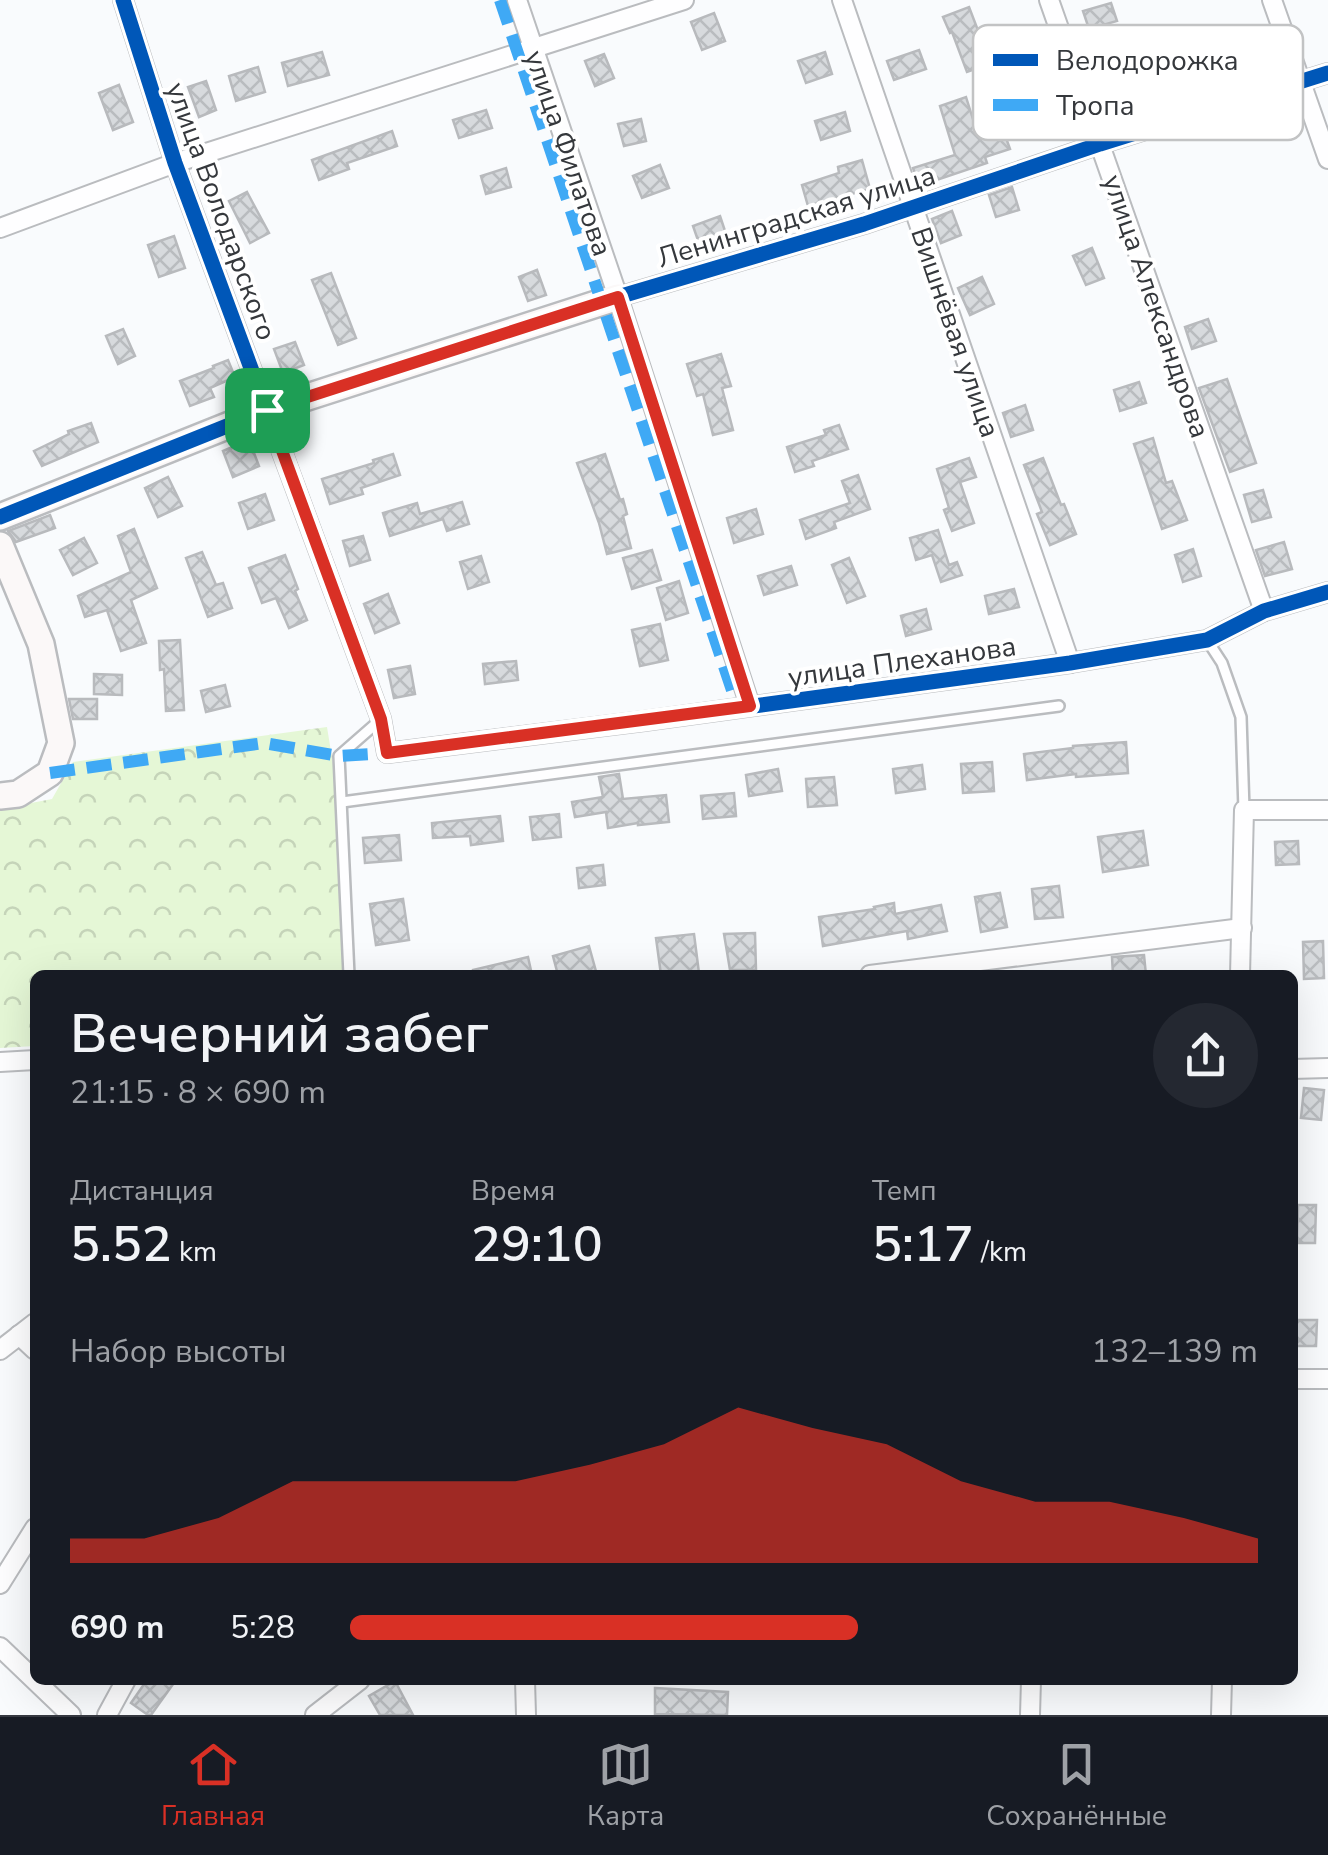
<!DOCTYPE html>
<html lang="ru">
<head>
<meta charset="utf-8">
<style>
  :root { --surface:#171b24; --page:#242831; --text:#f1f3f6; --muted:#9ea1a6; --line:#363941; --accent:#d93025 }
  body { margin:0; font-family:"Nunito Sans",sans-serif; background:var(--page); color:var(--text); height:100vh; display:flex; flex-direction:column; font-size:38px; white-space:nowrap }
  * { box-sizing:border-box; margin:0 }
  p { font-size:32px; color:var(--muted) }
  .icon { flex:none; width:55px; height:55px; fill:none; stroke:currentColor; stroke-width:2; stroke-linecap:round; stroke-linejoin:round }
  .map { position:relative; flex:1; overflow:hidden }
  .side { position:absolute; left:30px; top:970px; width:1268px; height:715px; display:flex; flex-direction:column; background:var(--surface); border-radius:15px; box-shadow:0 10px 40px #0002 }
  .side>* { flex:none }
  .pin { position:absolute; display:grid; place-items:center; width:85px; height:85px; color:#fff; margin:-42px; border-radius:20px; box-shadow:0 5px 15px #0006 }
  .round { display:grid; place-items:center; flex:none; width:105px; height:105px; border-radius:52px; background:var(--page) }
  .headline { display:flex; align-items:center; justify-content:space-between; height:170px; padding:0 40px }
  h1 { font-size:55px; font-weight:600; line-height:75px }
  .metrics { display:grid; grid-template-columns:repeat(3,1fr); gap:15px; height:170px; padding:10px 40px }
  .metrics div { display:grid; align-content:center }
  .metrics b { font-size:50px; font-weight:600 }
  .metrics small { font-size:28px; font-weight:400 }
  .metrics p { font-size:28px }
  .chart { height:280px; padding:20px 40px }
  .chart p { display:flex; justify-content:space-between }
  .chart svg { width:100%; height:180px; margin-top:10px; fill:var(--accent); opacity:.7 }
  ul { padding:0 40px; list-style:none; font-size:32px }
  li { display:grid; grid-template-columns:160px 120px 1fr; align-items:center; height:75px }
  li i { height:25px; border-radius:12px; background:var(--accent) }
  .tabs { display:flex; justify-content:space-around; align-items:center; height:140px; border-top:2px solid var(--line); background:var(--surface); font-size:28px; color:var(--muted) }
  .tabs a { display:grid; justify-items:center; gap:5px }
  .tabs .current { color:var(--accent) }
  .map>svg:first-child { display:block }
  .forest { fill:url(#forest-crowns) }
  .building { fill:url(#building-cross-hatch); stroke:#b8babd; stroke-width:2.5 }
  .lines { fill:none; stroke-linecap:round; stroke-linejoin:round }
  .lane-casing { stroke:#babcbf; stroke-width:14 }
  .street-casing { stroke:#babcbf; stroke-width:22 }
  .secondary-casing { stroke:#babcbf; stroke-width:30 }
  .lane { stroke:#fefeff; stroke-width:9 }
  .street { stroke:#fefeff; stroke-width:18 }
  .secondary { stroke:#fbf8f8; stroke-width:25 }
  .quiet { stroke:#3fa9f5; stroke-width:12; stroke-dasharray:25 12; stroke-linecap:butt }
  .cycleway-casing { stroke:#fff; stroke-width:21 }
  .cycleway { stroke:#0057b8; stroke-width:15 }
  .route-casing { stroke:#fff; stroke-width:20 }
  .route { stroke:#d93025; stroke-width:12 }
  .labels { text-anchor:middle; stroke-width:8; stroke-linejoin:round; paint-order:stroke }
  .street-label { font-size:28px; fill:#35383c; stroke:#fff }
  .key { fill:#fff; stroke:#c2c3c4; stroke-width:2.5 }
  .key-label { font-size:28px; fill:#35383c }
</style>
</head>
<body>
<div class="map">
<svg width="1328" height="1715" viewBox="0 0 1328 1715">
  <defs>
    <pattern id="forest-crowns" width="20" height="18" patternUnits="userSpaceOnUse" patternTransform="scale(2.5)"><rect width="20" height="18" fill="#e5f7d6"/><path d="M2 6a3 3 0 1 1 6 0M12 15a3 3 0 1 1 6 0" fill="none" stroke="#c5d4b9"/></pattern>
    <pattern id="building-cross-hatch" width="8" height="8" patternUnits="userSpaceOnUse" patternTransform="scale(2.5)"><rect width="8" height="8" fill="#d7dadd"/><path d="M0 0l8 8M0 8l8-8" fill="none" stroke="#b9bcbf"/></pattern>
  </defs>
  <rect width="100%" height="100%" fill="#f9fbfd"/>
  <path class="forest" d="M327,727L340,807L351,975H35V1046L0,1048V809L52,799L73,762Z"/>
  <g class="building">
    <path d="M1111,3L1117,21L1089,29L1083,11Z"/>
    <path d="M969,7L982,41L1018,28L1026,51L967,72L952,32L950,33L943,17Z"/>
    <path d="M714,13L725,41L702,50L691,22Z"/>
    <path d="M919,50L926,69L894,80L887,61Z"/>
    <path d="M322,52L329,75L288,86L282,63Z"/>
    <path d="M825,52L832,74L806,83L798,61Z"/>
    <path d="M604,54L614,78L595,86L585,61Z"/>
    <path d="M258,67L265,92L236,101L229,76Z"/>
    <path d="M206,81L216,110L199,117L188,87Z"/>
    <path d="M119,85L133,122L113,130L99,93Z"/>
    <path d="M966,97L977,132L1001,124L1010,149L985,157L987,163L919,186L913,168L955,155L940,106Z"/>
    <path d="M486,110L492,128L459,138L453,120Z"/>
    <path d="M845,112L850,131L821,140L815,121Z"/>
    <path d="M641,119L646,141L624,146L618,124Z"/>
    <path d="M392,131L397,146L347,163L349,169L319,180L312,160Z"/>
    <path d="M862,160L870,189L808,206L802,185L839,173L838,167Z"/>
    <path d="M660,165L669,188L642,198L633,176Z"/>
    <path d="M506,168L511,187L486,194L481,176Z"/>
    <path d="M1012,187L1019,210L996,217L989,195Z"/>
    <path d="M247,192L269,233L250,243L229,201Z"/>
    <path d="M952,211L961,235L941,243L932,219Z"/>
    <path d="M720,216L728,240L701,249L693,226Z"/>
    <path d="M174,236L185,268L159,277L148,245Z"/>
    <path d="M1092,248L1104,278L1086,285L1073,256Z"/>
    <path d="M537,270L546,295L528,301L519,277Z"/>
    <path d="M331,273L356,338L338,345L312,280Z"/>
    <path d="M982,277L994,304L970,315L958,288Z"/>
    <path d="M1208,319L1216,341L1192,349L1185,327Z"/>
    <path d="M123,329L135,356L118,364L106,336Z"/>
    <path d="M295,342L304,365L283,373L274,349Z"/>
    <path d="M721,354L731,386L722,388L733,430L713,435L703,394L697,396L687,364Z"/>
    <path d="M228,360L235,377L210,388L214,397L190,406L180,381L214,368L213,366Z"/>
    <path d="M1227,379L1256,463L1230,472L1199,388Z"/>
    <path d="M1139,382L1146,403L1120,411L1114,390Z"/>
    <path d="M1025,405L1033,430L1011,437L1003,413Z"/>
    <path d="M91,423L98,442L42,466L34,451L69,434L68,431Z"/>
    <path d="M839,425L848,449L812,461L814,466L795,472L787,447L826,435L824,430Z"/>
    <path d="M1153,438L1166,483L1172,481L1187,520L1162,529L1134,444Z"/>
    <path d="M249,440L259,466L233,477L223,451Z"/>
    <path d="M393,454L400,475L361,488L363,494L330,504L322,479L374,463L373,460Z"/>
    <path d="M605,454L620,500L623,499L627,514L623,516L631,548L607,554L599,523L577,463Z"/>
    <path d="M969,458L976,477L960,482L974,523L952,531L944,510L949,508L937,469Z"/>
    <path d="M1043,458L1061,505L1064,504L1076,534L1050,545L1037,514L1042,512L1024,465Z"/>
    <path d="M858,475L870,509L834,522L836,528L806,539L800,520L850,503L842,481Z"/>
    <path d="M168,477L182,506L158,517L145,488Z"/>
    <path d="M1263,490L1271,517L1252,522L1244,495Z"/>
    <path d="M265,494L274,520L248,529L239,503Z"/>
    <path d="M462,502L469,524L447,531L443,519L390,536L383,513L417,503L420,514Z"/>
    <path d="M756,509L763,534L734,543L727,518Z"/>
    <path d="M50,515L55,528L16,542L8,531Z"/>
    <path d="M134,529L157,588L131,600L146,643L121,651L107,610L85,617L78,596L131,572L118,536Z"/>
    <path d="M938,530L949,565L957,562L962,575L941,582L932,555L916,560L910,538Z"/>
    <path d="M363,536L370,560L350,566L343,541Z"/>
    <path d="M84,538L97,563L73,575L60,550Z"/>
    <path d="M1284,542L1292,569L1265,576L1256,550Z"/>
    <path d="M1193,549L1201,576L1183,582L1175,555Z"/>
    <path d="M652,550L661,580L632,589L623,558Z"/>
    <path d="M202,552L216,585L223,583L232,608L208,617L186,558Z"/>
    <path d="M285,555L298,589L295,591L307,620L289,628L276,598L262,603L249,568Z"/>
    <path d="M481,556L489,582L468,589L460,562Z"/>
    <path d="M849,558L865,596L847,603L832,565Z"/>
    <path d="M791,566L797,585L764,595L758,576Z"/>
    <path d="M679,581L688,613L666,620L657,588Z"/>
    <path d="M1014,589L1019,607L989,614L985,596Z"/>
    <path d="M388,594L399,623L375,633L364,604Z"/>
    <path d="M926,609L931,629L906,636L901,616Z"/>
    <path d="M660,624L668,660L640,666L632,630Z"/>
    <path d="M180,640L184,710L166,711L164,669L160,670L159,641Z"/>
    <path d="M516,661L518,680L485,684L483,664Z"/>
    <path d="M410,666L415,694L394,698L388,670Z"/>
    <path d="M94,674L122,675V695L94,694Z"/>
    <path d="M225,685L230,706L206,712L201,691Z"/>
    <path d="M69,699H97V719H73Z"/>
    <path d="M1126,742L1128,773L1076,777V774L1027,780L1024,754L1073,748V746Z"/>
    <path d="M992,762L994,791L963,793L961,764Z"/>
    <path d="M922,765L925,789L896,793L893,769Z"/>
    <path d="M778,769L782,791L749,796L746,775Z"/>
    <path d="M619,774L623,799L666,795L669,822L638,825V823L608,828L606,812L575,817L572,802L603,797L599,777Z"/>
    <path d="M834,777L837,805L808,807L806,779Z"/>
    <path d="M734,793L736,816L703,819L701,796Z"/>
    <path d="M559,814L561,837L533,840L530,817Z"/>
    <path d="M500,816L503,841L471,845L470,836L433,838L432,823Z"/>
    <path d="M1143,831L1148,865L1103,872L1098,837Z"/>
    <path d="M399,835L401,860L365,863L363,838Z"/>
    <path d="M1298,841L1299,864L1276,865L1275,842Z"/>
    <path d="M603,865L605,885L579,888L577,868Z"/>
    <path d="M1059,886L1063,917L1035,919L1032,889Z"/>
    <path d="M1000,893L1007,927L981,932L975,897Z"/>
    <path d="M403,899L409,940L376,945L370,904Z"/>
    <path d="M894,903L895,914L941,905L947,931L908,939L907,931L823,946L819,917L875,909L874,907Z"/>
    <path d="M755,933L756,970H730L724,934Z"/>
    <path d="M694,934L699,973L661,975L656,938Z"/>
    <path d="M1323,941L1324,978L1304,979L1303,942Z"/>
    <path d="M589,946L597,975H558L553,956Z"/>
    <path d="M1144,955L1146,975H1113L1112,957Z"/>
    <path d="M528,957L532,975H473V970Z"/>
    <path d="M1304,1088L1324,1090L1321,1120L1301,1118Z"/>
    <path d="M1298,1205H1316L1315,1243H1297Z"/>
    <path d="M1292,1320H1317L1316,1346H1292Z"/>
    <path d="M147,1680H176L151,1715H148L131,1703Z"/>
    <path d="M395,1681L413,1715H380L369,1696Z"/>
    <path d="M655,1688L728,1692L727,1715L655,1714Z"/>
  </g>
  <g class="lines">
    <g class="lane-casing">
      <g id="lane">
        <path d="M1207,640L1222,663L1241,717L1244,810"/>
        <path d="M342,802L1059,706"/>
        <path d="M349,975L339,756L379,721"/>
      </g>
    </g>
    <g class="street-casing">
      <g id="street">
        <path d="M123,0L175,163L381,719L387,753L644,721L1070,663L1207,640L1264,611L1328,592"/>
        <path d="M517,0L618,297L750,706"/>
        <path d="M842,0L1070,663"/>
        <path d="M1049,0L1264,611"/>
        <path d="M1272,0L1328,159"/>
        <path d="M0,228L175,163L684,0"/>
        <path d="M618,297L864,224L1100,144L1328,73"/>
        <path d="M870,975L1242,928"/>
        <path d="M1240,975L1244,810H1328"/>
        <path d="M0,1062L35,1060"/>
        <path d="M1292,1069L1328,1068"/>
        <path d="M19,1335L35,1350"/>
        <path d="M0,1350L35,1323"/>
        <path d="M1292,1379H1328"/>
        <path d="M0,1584L35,1528"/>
        <path d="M0,1647L71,1715"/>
        <path d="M525,1680L526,1715"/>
        <path d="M107,1715L126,1680"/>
        <path d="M315,1715L360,1680"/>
        <path d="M1030,1715L1031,1680"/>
        <path d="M1221,1715L1222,1680"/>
      </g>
    </g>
    <g class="secondary-casing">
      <g id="secondary">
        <path d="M0,517L267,410L618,297"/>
        <path d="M0,545L41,644L61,743L50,773L18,794L0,796"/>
      </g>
    </g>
    <use href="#lane" class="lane"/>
    <use href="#street" class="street"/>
    <use href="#secondary" class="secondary"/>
    <g class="quiet">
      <path d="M500,0L738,708"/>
      <path d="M50,773L264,743L339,756L387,753"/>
    </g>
    <g class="cycleway-casing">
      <g id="cycleway">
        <path d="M123,0L175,163L381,719L387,753L644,721L1070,663L1207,640L1264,611L1328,592"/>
        <path d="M0,517L267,410L618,297L864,224L1100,144L1328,73"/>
      </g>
    </g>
    <use href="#cycleway" class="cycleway"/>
  </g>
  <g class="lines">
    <g class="route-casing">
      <path id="route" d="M618,297L750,706L387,753L381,719L267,410Z"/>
    </g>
    <use href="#route" class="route"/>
  </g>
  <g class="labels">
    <g class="street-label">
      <text transform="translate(569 153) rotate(71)" y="10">улица Филатова</text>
      <text transform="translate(222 211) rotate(70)" y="10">улица Володарского</text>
      <text transform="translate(796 216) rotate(-17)" y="10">Ленинградская улица</text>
      <text transform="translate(1157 306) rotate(71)" y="10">улица Александрова</text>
      <text transform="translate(956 332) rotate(71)" y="10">Вишнёвая улица</text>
      <text transform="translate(902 661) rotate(-8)" y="10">улица Плеханова</text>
    </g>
  </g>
  <rect x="973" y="25" width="330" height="115" rx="15" class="key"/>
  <rect x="993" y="54" width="45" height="12" fill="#0057b8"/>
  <rect x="993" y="99" width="45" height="12" fill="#3fa9f5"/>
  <g class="key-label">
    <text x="1056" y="70">Велодорожка</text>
    <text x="1056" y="115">Тропа</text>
  </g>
</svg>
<div class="pin" style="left:267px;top:410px;background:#1e9e55"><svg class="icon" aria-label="arrive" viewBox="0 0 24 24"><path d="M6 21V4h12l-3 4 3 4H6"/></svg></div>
<section class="side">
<div class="headline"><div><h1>Вечерний забег</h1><p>21:15 · 8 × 690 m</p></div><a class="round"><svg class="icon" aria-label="share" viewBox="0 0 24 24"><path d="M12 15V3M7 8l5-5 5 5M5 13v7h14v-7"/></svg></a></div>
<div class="metrics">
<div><p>Дистанция</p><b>5.52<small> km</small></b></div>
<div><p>Время</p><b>29:10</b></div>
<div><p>Темп</p><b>5:17<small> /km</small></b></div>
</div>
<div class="chart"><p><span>Набор высоты</span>132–139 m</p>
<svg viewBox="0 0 160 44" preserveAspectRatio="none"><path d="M0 44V38L10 38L20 33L30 24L40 24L50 24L60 24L70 20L80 15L90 6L100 11L110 15L120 24L130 29L140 29L150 33L160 38V44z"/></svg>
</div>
<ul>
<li><b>690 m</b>5:28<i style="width:56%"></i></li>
</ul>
</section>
</div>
<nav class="tabs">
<a class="current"><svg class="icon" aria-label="home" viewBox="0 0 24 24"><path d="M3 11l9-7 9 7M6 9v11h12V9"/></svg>Главная</a>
<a><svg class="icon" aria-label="map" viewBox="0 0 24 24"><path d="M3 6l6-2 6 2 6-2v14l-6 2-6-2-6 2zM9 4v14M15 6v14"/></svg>Карта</a>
<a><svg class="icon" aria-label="saved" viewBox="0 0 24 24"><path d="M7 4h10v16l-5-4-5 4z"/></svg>Сохранённые</a>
</nav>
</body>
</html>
